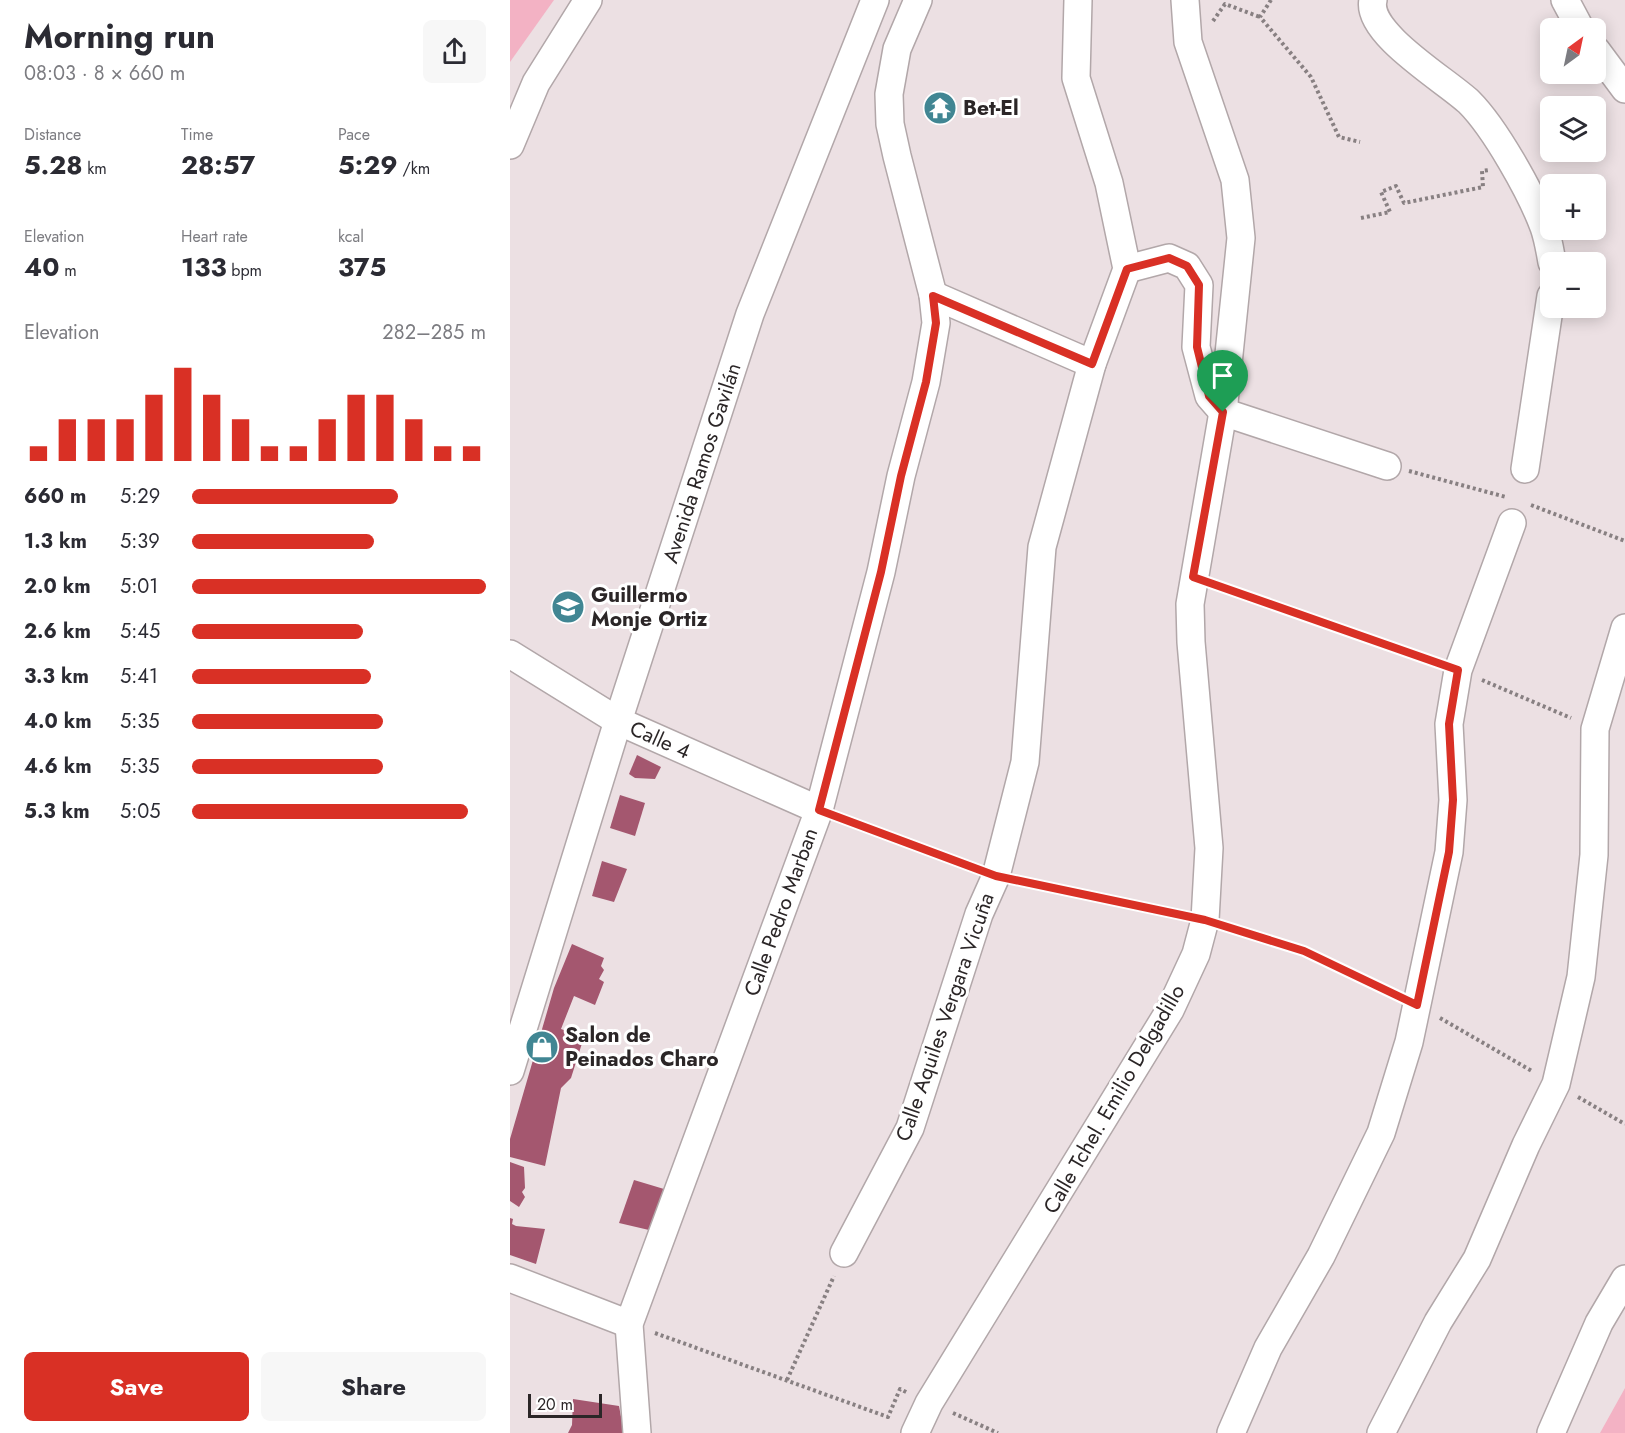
<!DOCTYPE html>
<html lang="en">
<head>
<meta charset="utf-8">
<style>
  :root { --surface:#fff; --page:#f7f7f7; --text:#2b2b33; --muted:#7c7c81; --accent:#d93025 }
  body { margin:0; font-family:Jost,sans-serif; background:var(--page); color:var(--text); height:100vh; display:flex; flex-direction:column; font-size:22px; white-space:nowrap }
  * { box-sizing:border-box; margin:0 }
  p { font-size:20px; color:var(--muted) }
  .icon { flex:none; width:33px; height:33px; fill:none; stroke:currentColor; stroke-width:2; stroke-linecap:round; stroke-linejoin:round }
  .map { position:relative; flex:1; overflow:hidden }
  .sheet { display:flex; flex-direction:column; background:var(--surface); width:510px }
  .sheet>* { flex:none }
  .needle { width:39px; rotate:33deg }
  .fabs { position:absolute; left:1030px; top:18px; display:grid; gap:12px }
  .fabs a { display:grid; place-items:center; width:66px; height:66px; border-radius:9px; background:var(--surface); box-shadow:0 3px 15px #0003; font-size:30px }
  .scale { position:absolute; left:18px; bottom:15px; width:74px; box-sizing:border-box; padding-left:6px; border:3px solid #2b2627; border-top:0; font-size:16px; line-height:21px; white-space:nowrap; color:#2b2627; -webkit-text-stroke:4px #fff; paint-order:stroke }
  .pin { position:absolute; display:grid; place-items:center; width:51px; height:51px; color:#fff; margin:-62px -26px; border-radius:50% 50% 50% 0; rotate:-45deg; box-shadow:0 0 6px #0007 }
  .pin .icon { rotate:45deg }
  .round { display:grid; place-items:center; flex:none; width:63px; height:63px; border-radius:9px; background:var(--page) }
  .head { display:flex; align-items:center; justify-content:space-between; height:102px; padding:0 24px }
  h1 { font-size:33px; font-weight:700; line-height:45px }
  .figures { display:grid; grid-template-columns:repeat(3,1fr); gap:9px; height:102px; padding:6px 24px }
  .figures div { display:grid; align-content:center }
  .figures b { font-size:26px; font-weight:700 }
  .figures small { font-size:16px; font-weight:400 }
  .figures p { font-size:16px }
  .chart { height:168px; padding:12px 24px }
  .chart p { display:flex; justify-content:space-between }
  .chart svg { width:100%; height:108px; margin-top:6px; stroke:var(--accent); stroke-width:6 }
  .action { display:flex; gap:12px; margin-top:auto; padding:12px 24px }
  .action a { flex:1; height:69px; border-radius:9px; background:var(--accent); color:#fff; font-size:24px; font-weight:700; line-height:69px; text-align:center }
  .action a+a { background:var(--page); color:var(--text) }
  ul { padding:0 24px; list-style:none; font-size:20px }
  li { display:grid; grid-template-columns:96px 72px 1fr; align-items:center; height:45px }
  li i { height:15px; border-radius:8px; background:var(--accent) }
  main { display:flex; flex:1; min-height:0 }
  .map>svg:first-child { display:block }
  .green { fill:#f3b2c4 }
  .building { fill:#a4576f }
  .lines { fill:none; stroke-linecap:round; stroke-linejoin:round }
  .minor-casing { stroke:#b2a7a9; stroke-width:30 }
  .path { stroke:#888082; stroke-width:4; stroke-dasharray:3 3; stroke-linecap:butt }
  .minor { stroke:#fff; stroke-width:27 }
  .route-casing { stroke:#fff; stroke-width:12 }
  .route { stroke:#d93025; stroke-width:8 }
  .labels { text-anchor:middle; stroke-width:6; stroke-linejoin:round; paint-order:stroke }
  .poi-label { font-size:21px; font-weight:bold; fill:#2b2627; stroke:#fff; text-anchor:start }
  .street-label { font-size:21px; fill:#2b2627; stroke:#fff }
</style>
</head>
<body>
<main>
<section class="sheet">
<div class="head"><div><h1>Morning run</h1><p>08:03 · 8 × 660 m</p></div><a class="round"><svg class="icon" aria-label="share" viewBox="0 0 24 24"><path d="M12 15V3M7 8l5-5 5 5M5 13v7h14v-7"/></svg></a></div>
<div class="figures">
<div><p>Distance</p><b>5.28<small> km</small></b></div>
<div><p>Time</p><b>28:57</b></div>
<div><p>Pace</p><b>5:29<small> /km</small></b></div>
</div>
<div class="figures">
<div><p>Elevation</p><b>40<small> m</small></b></div>
<div><p>Heart rate</p><b>133<small> bpm</small></b></div>
<div><p>kcal</p><b>375</b></div>
</div>
<div class="chart"><p><span>Elevation</span>282–285 m</p>
<svg viewBox="0 0 160 44" preserveAspectRatio="none"><path d="M5 44V38M15 44V27M25 44V27M35 44V27M45 44V17M55 44V6M65 44V17M75 44V27M85 44V38M95 44V38M105 44V27M115 44V17M125 44V17M135 44V27M145 44V38M155 44V38"/></svg>
</div>
<ul>
<li><b>660 m</b>5:29<i style="width:70%"></i></li>
<li><b>1.3 km</b>5:39<i style="width:62%"></i></li>
<li><b>2.0 km</b>5:01<i style="width:100%"></i></li>
<li><b>2.6 km</b>5:45<i style="width:58%"></i></li>
<li><b>3.3 km</b>5:41<i style="width:61%"></i></li>
<li><b>4.0 km</b>5:35<i style="width:65%"></i></li>
<li><b>4.6 km</b>5:35<i style="width:65%"></i></li>
<li><b>5.3 km</b>5:05<i style="width:94%"></i></li>
</ul>
<div class="action"><a>Save</a><a>Share</a></div>
</section>
<div class="map">
<svg width="1115" height="1433" viewBox="0 0 1115 1433">
  <rect width="100%" height="100%" fill="#ece0e3"/>
  <g class="green">
    <path d="M0,0H44L0,62Z"/>
    <path d="M1115,1388V1433H1090Z"/>
  </g>
  <g class="building">
    <path d="M127,755L151,767L145,779L125,778L119,774Z"/>
    <path d="M110,795L135,803L125,836L100,828Z"/>
    <path d="M92,861L117,869L104,902L82,896Z"/>
    <path d="M62,944L94,958L91,966L94,970L89,979L94,982L85,1005L64,996L51,1029L74,1037L61,1078L51,1088L35,1166L0,1157V1139L44,988Z"/>
    <path d="M0,1162L14,1167L15,1188L12,1192L15,1197L9,1207L0,1201Z"/>
    <path d="M124,1180L154,1189L139,1230L109,1223Z"/>
    <path d="M0,1218L3,1219L2,1224L6,1226L35,1229L26,1264L0,1255Z"/>
    <path d="M63,1399L109,1406L114,1433H58L62,1425Z"/>
  </g>
  <g class="lines">
    <g class="minor-casing">
      <g id="minor">
        <path d="M863,0C855,33 937,81 959,102C985,128 1021,192 1034,227C1038,238 1040,251 1042,262"/>
        <path d="M1055,0L1070,28"/>
        <path d="M1086,50L1115,89"/>
        <path d="M0,145L26,83L78,0"/>
        <path d="M617,269L659,258L677,266L689,285L686,347L699,396L713,412L877,466"/>
        <path d="M423,295L582,364"/>
        <path d="M1015,469L1041,296"/>
        <path d="M0,654L108,721L309,810"/>
        <path d="M0,1071L108,721L240,314L365,0"/>
        <path d="M334,1253L400,1128L469,914L486,876L515,762L532,547L582,364L617,269L599,183L566,78L568,0"/>
        <path d="M0,1278L119,1324"/>
        <path d="M127,1433L119,1324L309,810L371,572L391,476L416,382L426,323L423,295L387,156L380,124L379,94L387,49L408,0"/>
        <path d="M405,1433L419,1403L660,1010L686,954L695,920L699,848L681,642L680,604L713,412L731,238L725,180L678,42L675,0"/>
        <path d="M721,1433L758,1348L811,1256L871,1133L899,1042L939,852L943,800L939,724L948,670L1002,523"/>
        <path d="M871,1433L928,1322L967,1259L1016,1145L1046,1084L1071,977L1084,855L1085,729L1115,628"/>
        <path d="M1041,1433L1089,1323L1115,1279"/>
      </g>
    </g>
    <g class="path">
      <path d="M761,0L750,17L801,77L829,137L850,142"/>
      <path d="M703,21L715,4L750,17"/>
      <path d="M851,218L880,212L871,192L886,186L894,203L973,187L972,171L979,170"/>
      <path d="M899,471L996,497"/>
      <path d="M1021,505L1115,541"/>
      <path d="M709,586L926,662"/>
      <path d="M972,680L1061,718"/>
      <path d="M332,819L463,868"/>
      <path d="M510,881L670,915"/>
      <path d="M718,927L794,951L883,994"/>
      <path d="M930,1018L1022,1071"/>
      <path d="M1068,1097L1115,1124"/>
      <path d="M145,1333L378,1417L390,1389L398,1393"/>
      <path d="M277,1380L324,1276"/>
      <path d="M443,1413L488,1433"/>
    </g>
    <use href="#minor" class="minor"/>
  </g>
  <g class="lines">
    <g class="route-casing">
      <path id="route" d="M659,258L677,266L689,285L687,347L699,396L713,412L683,577L948,670L939,724L943,800L939,852L907,1005L794,951L695,920L486,876L309,810L371,572L391,476L416,382L426,323L423,296L582,364L617,269Z"/>
    </g>
    <use href="#route" class="route"/>
  </g>
  <defs>
    <g id="temple-disc" transform="scale(1.725)"><circle r="9.5" fill="#418693" stroke="#fff"/><path d="M0-6L5-2H3V0L6.5 2.5H4V6H1.5V3h-3V6H-4V2.5H-6.5L-3 0V-2H-5Z" fill="#fff"/></g>
    <g id="school-disc" transform="scale(1.725)"><circle r="9.5" fill="#418693" stroke="#fff"/><path d="M0-5L7-2L0 1L-7-2ZM-4 1L0 2.5L4 1V4Q0 6-4 4Z" fill="#fff"/></g>
    <g id="shop-disc" transform="scale(1.725)"><circle r="9.5" fill="#418693" stroke="#fff"/><path d="M-5-2.5h2.3a2.7 3.5 0 0 1 5.4 0H5L5.5 6h-11ZM-1.5-2.5h3a1.5 2.3 0 0 0-3 0Z" fill="#fff"/></g>
  </defs>
  <g fill-rule="evenodd">
    <use href="#temple-disc" x="430" y="108"/>
    <use href="#school-disc" x="58" y="607"/>
    <use href="#shop-disc" x="32" y="1047"/>
  </g>
  <g class="labels">
    <g class="poi-label">
      <text x="453" y="115">Bet-El</text>
      <text x="81" y="602">Guillermo<tspan x="81" dy="24">Monje Ortiz</tspan></text>
      <text x="55" y="1042">Salon de<tspan x="55" dy="24">Peinados Charo</tspan></text>
    </g>
    <g class="street-label">
      <text transform="translate(192 463) rotate(-72)" y="7">Avenida Ramos Gavilán</text>
      <text transform="translate(150 740) rotate(24)" y="7">Calle 4</text>
      <text transform="translate(271 912) rotate(-70)" y="7">Calle Pedro Marban</text>
      <text transform="translate(435 1017) rotate(-71)" y="7">Calle Aquiles Vergara Vicuña</text>
      <text transform="translate(604 1099) rotate(-60)" y="7">Calle Tchel. Emilio Delgadillo</text>
    </g>
  </g>
</svg>
<div class="fabs">
<a><svg class="needle" viewBox="-14 -14 28 28"><path d="M0-13l5 13h-10z" fill="#e53935"/><path d="M0 13l5-13h-10z" fill="#7c7c81"/></svg></a>
<a><svg class="icon" aria-label="layers" viewBox="0 0 24 24"><path d="M12 4l9 5-9 5-9-5zM3 14l9 5 9-5"/></svg></a>
<a>+</a>
<a>−</a>
</div>
<div class="scale">20 m</div>
<div class="pin" style="left:713px;top:412px;background:#1e9e55"><svg class="icon" aria-label="arrive" viewBox="0 0 24 24"><path d="M6 21V4h12l-3 4 3 4H6"/></svg></div>
</div>
</main>
</body>
</html>
